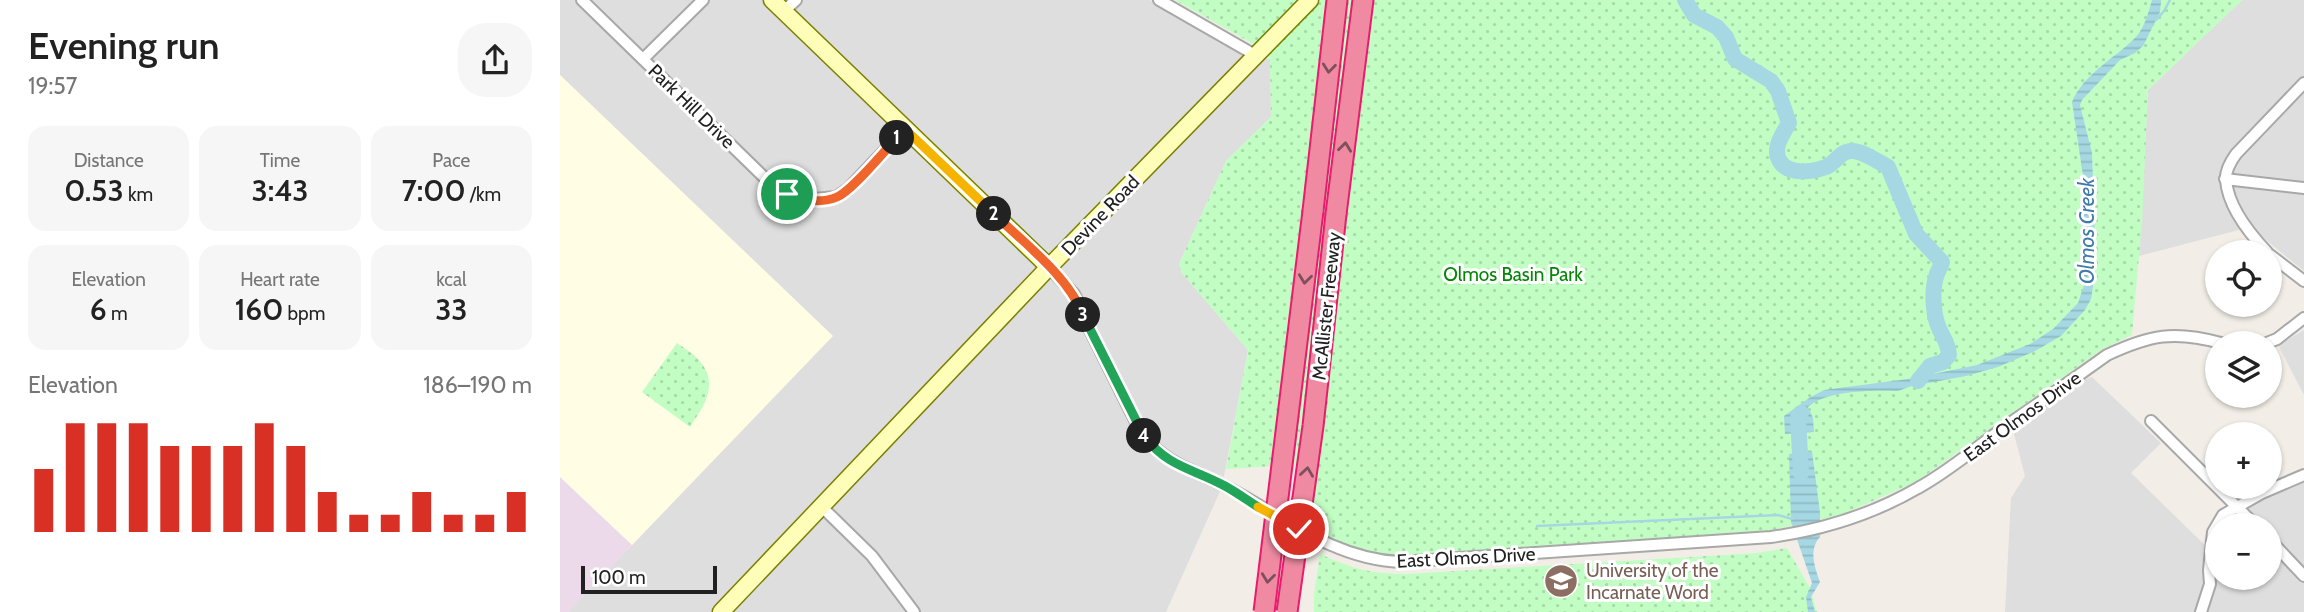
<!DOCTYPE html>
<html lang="en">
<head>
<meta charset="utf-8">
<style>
  :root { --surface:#fff; --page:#f6f6f6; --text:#222; --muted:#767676; --accent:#d93025 }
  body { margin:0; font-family:Cabin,sans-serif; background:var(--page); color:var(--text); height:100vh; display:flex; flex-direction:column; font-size:26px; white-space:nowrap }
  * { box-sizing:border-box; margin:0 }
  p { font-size:23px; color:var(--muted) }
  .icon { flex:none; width:38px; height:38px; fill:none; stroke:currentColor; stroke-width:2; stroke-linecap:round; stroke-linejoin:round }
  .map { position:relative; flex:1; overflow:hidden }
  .drawer { display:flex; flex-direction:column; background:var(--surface); width:560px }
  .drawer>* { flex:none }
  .tools { position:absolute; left:1645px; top:240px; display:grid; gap:14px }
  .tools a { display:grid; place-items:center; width:77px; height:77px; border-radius:50%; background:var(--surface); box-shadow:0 2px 5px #0004; font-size:35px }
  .scale { position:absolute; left:21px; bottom:18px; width:136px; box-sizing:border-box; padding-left:7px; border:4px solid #212121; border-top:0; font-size:19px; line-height:24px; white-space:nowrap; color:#212121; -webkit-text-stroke:5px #fff; paint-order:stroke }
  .pin { position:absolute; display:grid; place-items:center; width:60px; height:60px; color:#fff; margin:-30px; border:4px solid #fff; border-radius:50%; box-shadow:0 2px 7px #0007 }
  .km { position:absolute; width:35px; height:35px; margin:-18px; border-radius:50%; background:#222; color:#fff; font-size:19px; line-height:35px; text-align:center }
  .round { display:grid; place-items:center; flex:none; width:74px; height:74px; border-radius:28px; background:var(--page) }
  .overview { display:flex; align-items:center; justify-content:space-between; height:119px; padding:0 28px }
  h1 { font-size:38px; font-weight:600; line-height:52px }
  .metrics { display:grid; grid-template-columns:repeat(3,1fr); gap:10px; height:119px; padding:7px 28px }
  .metrics div { display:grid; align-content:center; border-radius:18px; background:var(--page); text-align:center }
  .metrics b { font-size:30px; font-weight:600 }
  .metrics small { font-size:19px; font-weight:400 }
  .metrics p { font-size:19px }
  .chart { height:196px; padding:14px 28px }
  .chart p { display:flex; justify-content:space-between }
  .chart svg { width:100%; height:126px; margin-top:7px; stroke:var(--accent); stroke-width:6 }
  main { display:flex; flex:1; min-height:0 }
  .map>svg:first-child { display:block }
  .residential { fill:#dfdede }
  .industrial { fill:#ecd9e9 }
  .education { fill:#fffde3 }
  .park { fill:url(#park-dots) }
  .water { fill:url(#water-rules) }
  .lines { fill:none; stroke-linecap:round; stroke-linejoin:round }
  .stream { stroke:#a5d8e3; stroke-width:2.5 }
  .river { stroke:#a5d8e3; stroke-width:16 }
  .street-casing { stroke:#a8a8a8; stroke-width:14 }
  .secondary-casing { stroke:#7a8000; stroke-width:19 }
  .highway-casing { stroke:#ea1b6d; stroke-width:23 }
  .street { stroke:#fff; stroke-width:10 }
  .secondary { stroke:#fffeb9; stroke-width:16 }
  .highway { stroke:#ef8aa2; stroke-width:19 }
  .highway-bridge-casing { stroke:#ea1b6d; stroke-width:23; stroke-linecap:butt }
  .highway-bridge { stroke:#ef8aa2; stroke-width:19 }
  .oneway { stroke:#7e505b }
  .split-1-casing { stroke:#fff; stroke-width:14 }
  .split-2-casing { stroke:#fff; stroke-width:14 }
  .split-3-casing { stroke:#fff; stroke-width:14 }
  .split-4-casing { stroke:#fff; stroke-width:14 }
  .split-5-casing { stroke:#fff; stroke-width:14 }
  .split-6-casing { stroke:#fff; stroke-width:14 }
  .split-1 { stroke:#f0652b; stroke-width:9 }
  .split-2 { stroke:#f5b400; stroke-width:9 }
  .split-3 { stroke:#f0652b; stroke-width:9 }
  .split-4 { stroke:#22a559; stroke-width:9 }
  .split-5 { stroke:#22a559; stroke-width:9 }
  .split-6 { stroke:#f5b400; stroke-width:9 }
  .labels { text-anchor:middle; stroke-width:6; stroke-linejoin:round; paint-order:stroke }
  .street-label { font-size:19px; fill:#212121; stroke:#fff }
  .park-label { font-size:19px; fill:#048607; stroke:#fff }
  .education-label { font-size:19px; fill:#785e54; stroke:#fff; text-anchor:start }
  .water-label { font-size:21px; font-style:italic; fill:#3f7aa9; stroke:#fff }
</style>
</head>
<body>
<main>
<section class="drawer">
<div class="overview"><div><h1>Evening run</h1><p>19:57</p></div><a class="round"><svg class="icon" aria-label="share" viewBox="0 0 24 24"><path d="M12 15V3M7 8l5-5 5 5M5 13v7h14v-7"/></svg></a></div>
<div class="metrics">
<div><p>Distance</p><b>0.53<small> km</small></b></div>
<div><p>Time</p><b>3:43</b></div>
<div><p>Pace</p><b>7:00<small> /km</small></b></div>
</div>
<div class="metrics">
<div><p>Elevation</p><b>6<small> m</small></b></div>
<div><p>Heart rate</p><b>160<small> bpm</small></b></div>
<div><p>kcal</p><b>33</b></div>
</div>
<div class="chart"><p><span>Elevation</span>186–190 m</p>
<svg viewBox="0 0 160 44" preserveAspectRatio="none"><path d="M5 44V22M15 44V6M25 44V6M35 44V6M45 44V14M55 44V14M65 44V14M75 44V6M85 44V14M95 44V30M105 44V38M115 44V38M125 44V30M135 44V38M145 44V38M155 44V30"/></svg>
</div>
</section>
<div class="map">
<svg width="1744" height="612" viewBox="0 0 1744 612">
  <defs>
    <pattern id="park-dots" width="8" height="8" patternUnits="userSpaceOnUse" patternTransform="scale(1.75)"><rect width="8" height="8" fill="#c2fec4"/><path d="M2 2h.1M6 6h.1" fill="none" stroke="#a6d9a8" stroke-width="1.8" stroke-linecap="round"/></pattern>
    <pattern id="water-rules" width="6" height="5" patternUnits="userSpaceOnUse" patternTransform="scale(1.75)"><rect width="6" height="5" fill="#a5d8e3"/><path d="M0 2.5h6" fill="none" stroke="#8eb9c2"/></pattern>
  </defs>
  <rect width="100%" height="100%" fill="#f2eee7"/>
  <g class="residential">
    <path d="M0,0H590L684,56L710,59L711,117L666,161L619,264L622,273L688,350L662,487L606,612H8L272,336L0,75Z"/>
    <path d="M1682,0H1744V271L1690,227L1579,256L1588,90Z"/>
    <path d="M1744,330V395L1718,345Z"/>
    <path d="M1532,377L1601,443L1571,473L1653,553L1657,535V578H1710V525H1662L1709,494L1744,479V612H1445L1451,498L1465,476L1453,430L1522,380Z"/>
  </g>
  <path class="industrial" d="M0,477L72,545L8,612H0Z"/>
  <path class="education" d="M0,75L273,336L72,545L0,477Z"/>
  <g class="park">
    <path d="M615,0H1682L1588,90L1582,222L1572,335L1541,350L1356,482L1281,515L1203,532L843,557C806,556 776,542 743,524L751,464L666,469L688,350L622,273L619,264L666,161L711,117L710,59L695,45Z"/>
    <path d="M117,343C124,348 134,354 139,360C160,384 144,406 130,427L82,392Z"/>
    <path d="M1227,548L1250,588L1257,612H754V595L760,554C794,569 807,573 845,574L1196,553Z"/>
  </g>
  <g class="water">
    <path d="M1592,0H1601L1600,12L1583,46L1575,53L1560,60L1522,100L1520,105L1532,153L1536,267L1531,299L1525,310L1501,336L1475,351L1438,367L1406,376L1352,386L1338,391C1314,390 1266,390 1248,407L1253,418L1254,432L1225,434L1224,416L1249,398L1264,390L1348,379L1417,365L1470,344L1493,329L1518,303L1524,285L1523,176L1512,102C1523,75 1553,59 1573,40C1584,30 1588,14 1592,0Z"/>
    <path d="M1252,451L1260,513V537C1248,550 1255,568 1260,582L1251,597L1255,612H1248L1246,597L1252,583L1231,522L1229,454Z"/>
  </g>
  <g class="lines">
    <g class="stream">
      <path d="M1596,20L1604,11L1610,0"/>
      <path d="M977,526L1218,515L1232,519"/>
    </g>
    <g class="river">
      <path d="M1125,0L1134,15L1157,27L1166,37L1175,59L1211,81L1218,91L1229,123C1222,135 1211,150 1221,163C1230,175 1252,172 1266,167C1276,163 1280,150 1293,151C1305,152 1318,162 1328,167L1356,234L1382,262C1381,268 1377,271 1376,277C1372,290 1373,310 1377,323C1381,336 1388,340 1389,355L1383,362L1370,366L1358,381"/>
      <path d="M1241,413L1238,418L1241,473"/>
    </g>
    <g class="street-casing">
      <g id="street">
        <path d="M22,0L209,182L227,194L242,200L276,197L288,189L345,129"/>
        <path d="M599,0L695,55"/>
        <path d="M224,11L236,0"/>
        <path d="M83,59L143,0"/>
        <path d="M1665,179L1744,188"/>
        <path d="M1707,252C1689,233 1668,206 1666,180C1665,171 1671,161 1676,154L1744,83"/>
        <path d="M1710,255L1744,281"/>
        <path d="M489,267L514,294L520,306L527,324L582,434C609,466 628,467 663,485C721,515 772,559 840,562L1211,537C1261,530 1313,514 1358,488C1391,470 1419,445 1450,423C1482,401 1515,378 1547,355C1590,335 1614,330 1661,343"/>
        <path d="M1707,343L1717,339L1744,318"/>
        <path d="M1591,421L1695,525"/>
        <path d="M266,511L312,556L354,612"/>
        <path d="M1710,540L1744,576"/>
        <path d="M1641,612L1650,584L1649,570L1653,532L1663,515L1702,493L1744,475"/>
      </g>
    </g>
    <g class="secondary-casing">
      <g id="secondary">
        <path d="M212,0L489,267"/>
        <path d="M161,612L489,267L750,0"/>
      </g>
    </g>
    <g class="highway-casing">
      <g id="highway">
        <path d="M753,211L777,0"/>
        <path d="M776,214L803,0"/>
      </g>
    </g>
    <use href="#street" class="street"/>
    <use href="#secondary" class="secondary"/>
    <use href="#highway" class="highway"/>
    <g class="highway-bridge-casing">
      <g id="highway-bridge">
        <path d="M704,612L753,211"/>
        <path d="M727,612L753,426L776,214"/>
      </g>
    </g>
    <use href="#highway-bridge" class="highway-bridge"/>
  </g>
  <defs><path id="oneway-chevron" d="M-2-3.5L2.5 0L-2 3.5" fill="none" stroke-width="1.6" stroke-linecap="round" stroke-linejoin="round" transform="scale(1.75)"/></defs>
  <g class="oneway">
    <use href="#oneway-chevron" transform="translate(769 68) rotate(96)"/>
    <use href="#oneway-chevron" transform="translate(785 147) rotate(-83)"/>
    <use href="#oneway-chevron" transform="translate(745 279) rotate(97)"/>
    <use href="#oneway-chevron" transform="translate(747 472) rotate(-82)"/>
    <use href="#oneway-chevron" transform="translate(708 578) rotate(97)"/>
  </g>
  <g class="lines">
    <g class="split-1-casing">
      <path id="split-1" d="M227,194C241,200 261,204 277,197C293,190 323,152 337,138"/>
    </g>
    <g class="split-2-casing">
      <path id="split-2" d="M337,138L345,129L434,214"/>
    </g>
    <g class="split-3-casing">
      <path id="split-3" d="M434,214C463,242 509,277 523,315"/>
    </g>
    <g class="split-4-casing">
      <path id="split-4" d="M523,315L584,436"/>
    </g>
    <g class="split-5-casing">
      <path id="split-5" d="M584,436C609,468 632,468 665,486C676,492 687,500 698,507"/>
    </g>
    <g class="split-6-casing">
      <path id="split-6" d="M698,507L739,529"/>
    </g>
    <use href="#split-1" class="split-1"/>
    <use href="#split-2" class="split-2"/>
    <use href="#split-3" class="split-3"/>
    <use href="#split-4" class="split-4"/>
    <use href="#split-5" class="split-5"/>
    <use href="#split-6" class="split-6"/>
  </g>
  <defs>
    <g id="university-disc" transform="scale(1.75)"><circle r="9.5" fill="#8d6e63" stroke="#fff"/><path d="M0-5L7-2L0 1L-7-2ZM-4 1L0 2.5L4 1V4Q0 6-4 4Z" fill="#fff"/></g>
  </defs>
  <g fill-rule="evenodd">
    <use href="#university-disc" x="1001" y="581"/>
  </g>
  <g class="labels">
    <g class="street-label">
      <text transform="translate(132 106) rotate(44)" y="7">Park Hill Drive</text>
      <text transform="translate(540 215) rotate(-46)" y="7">Devine Road</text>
      <text transform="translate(766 306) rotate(-84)" y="7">McAllister Freeway</text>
      <text transform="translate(1462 416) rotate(-36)" y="7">East Olmos Drive</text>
      <text transform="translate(906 557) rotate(-3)" y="7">East Olmos Drive</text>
    </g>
    <g class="park-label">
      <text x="953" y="281">Olmos Basin Park</text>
    </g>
    <g class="education-label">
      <text x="1026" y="577">University of the<tspan x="1026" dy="22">Incarnate Word</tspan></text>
    </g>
    <g class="water-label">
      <text transform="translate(1527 231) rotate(-90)" y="7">Olmos Creek</text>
    </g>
  </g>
</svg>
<div class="tools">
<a><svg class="icon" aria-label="locate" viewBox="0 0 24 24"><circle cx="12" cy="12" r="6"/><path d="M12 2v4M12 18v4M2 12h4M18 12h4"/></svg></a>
<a><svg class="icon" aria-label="layers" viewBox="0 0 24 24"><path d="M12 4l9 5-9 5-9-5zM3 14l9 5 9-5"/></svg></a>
<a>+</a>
<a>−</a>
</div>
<div class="scale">100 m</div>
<div class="pin" style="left:227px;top:194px;background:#1e9e55"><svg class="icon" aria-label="arrive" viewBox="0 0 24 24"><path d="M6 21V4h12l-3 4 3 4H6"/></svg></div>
<div class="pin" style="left:739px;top:529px;background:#d93025"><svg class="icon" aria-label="check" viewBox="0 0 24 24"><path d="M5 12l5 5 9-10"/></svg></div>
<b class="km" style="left:337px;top:138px">1</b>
<b class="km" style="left:434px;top:214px">2</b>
<b class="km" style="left:523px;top:315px">3</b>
<b class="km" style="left:584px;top:436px">4</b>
</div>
</main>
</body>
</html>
